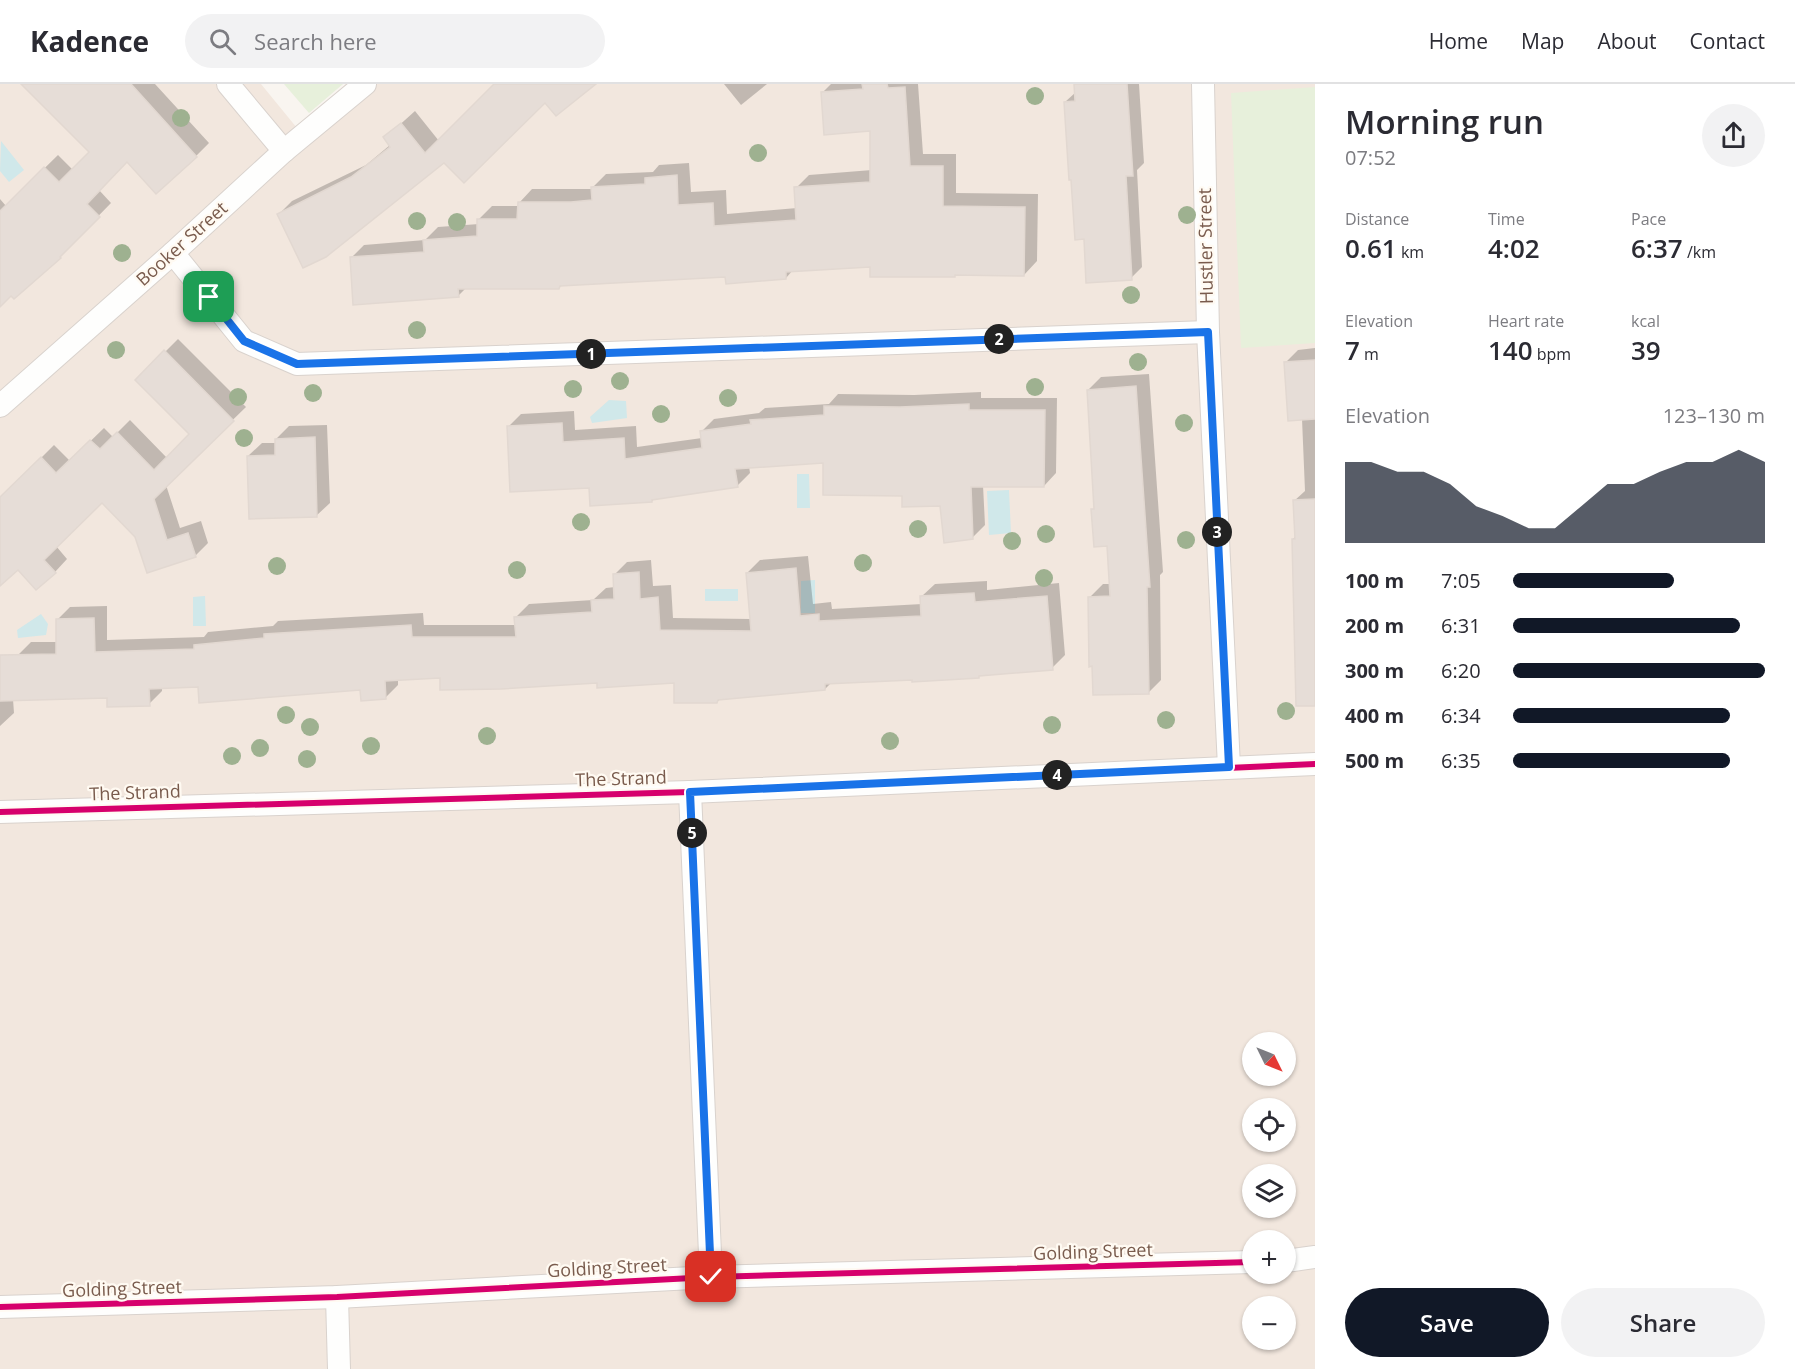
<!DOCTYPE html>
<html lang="en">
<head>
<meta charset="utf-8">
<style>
  :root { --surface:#fff; --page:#f2f2f3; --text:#2b2b33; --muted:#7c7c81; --line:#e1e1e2; --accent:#111827 }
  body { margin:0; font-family:"Open Sans",sans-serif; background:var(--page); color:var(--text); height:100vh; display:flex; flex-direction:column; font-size:22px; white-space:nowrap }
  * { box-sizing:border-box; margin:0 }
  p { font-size:20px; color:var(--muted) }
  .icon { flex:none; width:33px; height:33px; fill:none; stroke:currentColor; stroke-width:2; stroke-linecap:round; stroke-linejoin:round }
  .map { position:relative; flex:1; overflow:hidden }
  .side { display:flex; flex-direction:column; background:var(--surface); width:480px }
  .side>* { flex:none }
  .needle { width:39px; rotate:133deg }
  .tools { position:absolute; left:1242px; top:948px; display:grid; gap:12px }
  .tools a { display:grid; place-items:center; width:54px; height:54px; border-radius:50%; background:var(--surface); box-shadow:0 2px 4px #0004; font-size:30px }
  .pin { position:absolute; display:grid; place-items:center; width:51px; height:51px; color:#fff; margin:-26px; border-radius:12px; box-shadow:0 3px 9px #0006 }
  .km { position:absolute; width:30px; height:30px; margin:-15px; border-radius:50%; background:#222; color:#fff; font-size:16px; line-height:30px; text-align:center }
  .round { display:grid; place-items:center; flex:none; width:63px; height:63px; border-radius:32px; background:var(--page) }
  .head { display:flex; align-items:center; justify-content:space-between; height:102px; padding:0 30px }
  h1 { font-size:33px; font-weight:600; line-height:45px }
  .stats { display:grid; grid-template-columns:repeat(3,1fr); gap:9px; height:102px; padding:6px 30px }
  .stats div { display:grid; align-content:center }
  .stats b { font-size:26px; font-weight:600 }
  .stats small { font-size:16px; font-weight:400 }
  .stats p { font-size:16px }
  .chart { height:168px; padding:12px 30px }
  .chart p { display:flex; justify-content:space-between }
  .chart svg { width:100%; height:108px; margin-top:6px; fill:var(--accent); opacity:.7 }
  .cta { display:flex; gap:12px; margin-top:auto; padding:12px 30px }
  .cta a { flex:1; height:69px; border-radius:36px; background:var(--accent); color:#fff; font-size:24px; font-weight:600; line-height:69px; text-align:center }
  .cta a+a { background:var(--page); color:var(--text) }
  ul { padding:0 30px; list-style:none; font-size:20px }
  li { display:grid; grid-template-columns:96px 72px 1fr; align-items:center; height:45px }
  li i { height:15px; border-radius:8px; background:var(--accent) }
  header { display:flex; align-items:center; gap:36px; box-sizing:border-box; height:84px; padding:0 30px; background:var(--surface); border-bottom:2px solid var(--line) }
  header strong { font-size:28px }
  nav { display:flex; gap:33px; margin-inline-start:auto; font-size:21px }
  .search { width:420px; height:54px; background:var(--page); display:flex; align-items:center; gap:15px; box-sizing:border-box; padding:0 21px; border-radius:33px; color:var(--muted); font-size:22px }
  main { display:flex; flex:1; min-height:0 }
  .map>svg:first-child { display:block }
  .residential { fill:#f2e7de; fill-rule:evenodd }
  .green { fill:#e7f0db }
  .water { fill:#d0e8ea }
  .shadow { fill:#0003 }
  .building { fill:#e6ddd7; stroke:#e2d8d1; stroke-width:1.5 }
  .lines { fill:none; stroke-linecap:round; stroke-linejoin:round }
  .street-casing { stroke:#d9d2cd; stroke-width:24 }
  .street { stroke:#fefefd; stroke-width:22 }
  .cycleway-casing { stroke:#fffaf2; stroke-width:10 }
  .cycleway { stroke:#d6006c; stroke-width:6 }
  .tree { fill:#9eb190 }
  .route-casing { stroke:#fff; stroke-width:12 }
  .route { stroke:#1a73e8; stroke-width:8 }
  .labels { text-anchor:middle; stroke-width:4.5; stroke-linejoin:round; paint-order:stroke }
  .street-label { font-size:18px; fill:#795b4d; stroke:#fffaf2 }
</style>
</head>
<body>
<header>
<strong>Kadence</strong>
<div class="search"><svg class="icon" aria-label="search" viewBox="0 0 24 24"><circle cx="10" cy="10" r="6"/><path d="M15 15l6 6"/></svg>Search here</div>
<nav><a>Home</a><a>Map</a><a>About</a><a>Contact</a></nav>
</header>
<main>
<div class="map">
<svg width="1315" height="1285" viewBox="0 0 1315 1285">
  <rect width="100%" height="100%" fill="#f9f5f0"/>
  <path class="residential" d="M0,0H261L297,44L346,0H1315V1285H0ZM1252,958H1286V992H1252ZM1252,1024H1286V1058H1252ZM1252,1090H1286V1124H1252ZM1252,1156H1286V1190H1252ZM1252,1222H1286V1256H1252Z"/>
  <g class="green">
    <path d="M284,0H343L309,29Z"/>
    <path d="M1315,3V259L1241,264L1231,9Z"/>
  </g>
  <g class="water">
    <path d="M1,57L24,86L9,98L0,87Z"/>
    <path d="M609,316L626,317L627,334L592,339L590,333Z"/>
    <path d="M797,390H809L810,424H797Z"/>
    <path d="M1009,406L1011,449L989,451L987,407Z"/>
    <path d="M815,496V529H801V497Z"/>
    <rect x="705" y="505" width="33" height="12"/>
    <path d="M205,512L206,542H193V513Z"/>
    <path d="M41,530L48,540L46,551L18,554L17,546Z"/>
  </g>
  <g class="shadow">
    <path d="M40,0H155L209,59L196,72L127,76L99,106L111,119L72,159L0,221V115L6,122L58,71L73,86L91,68Z"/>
    <path d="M496,0H590L546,16L444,77L279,130L292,117L366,81L390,61L385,54L415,27L439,57Z"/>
    <path d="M724,0H767L741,21Z"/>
    <path d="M831,0H918L923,70H956V109L1038,110L1037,177L1024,191L956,190L954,192L871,181L793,186L786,194L727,191L562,200L559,204L467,203L458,212L351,174L364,161L425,156L438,143L479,140V135L492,122H519V119L532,105H593V103L606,90L653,88L659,81L689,79L691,108L726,106L727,130L797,124L796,104L809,91L872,86V46L823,8Z"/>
    <path d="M1076,0H1139L1144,79L1137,86L1142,183L1131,194L1085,154L1065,18L1076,8Z"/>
    <path d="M178,255L246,323L166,401L180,444L201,437L208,459L195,472L136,452L102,417L56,462L67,475L55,488L18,483L0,500V415L54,361L70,377L104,344L113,353L130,336L167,374L191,350L137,296Z"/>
    <path d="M1315,264V591L1297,592L1293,455L1296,452L1294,417L1305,407L1302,335L1286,278L1298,266Z"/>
    <path d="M1149,290L1163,488L1160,491L1161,596L1148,609L1090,513L1103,500H1111L1108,461L1093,426L1095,424L1088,306L1101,293Z"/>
    <path d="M981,308V314H1057L1056,389L1044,402L983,401L985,441L972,454L941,421L904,410L825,378L749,382L750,389L737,402L655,414L652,417L590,403L509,342L521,330L574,327L575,346L636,342L637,363L702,354L701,348L714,335L759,329L765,324L829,320L838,310L914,311Z"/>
    <path d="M327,341L330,419L316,432L248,372L262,359H276V355L289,342Z"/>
    <path d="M808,472L813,520L831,518L832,525L922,520V512L935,500L987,497V506L1059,499L1065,571L1052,584L981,590L978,593L914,594L831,599L825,605L721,614L717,618L676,597H598L441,592L398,595V601L385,614L362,604L199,602L162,603V607L149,620L109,613L13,615L14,629L0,642V576L18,571L31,558H58L57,536L70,523L107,522V556L204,553L208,548L273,542L278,537L423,529L424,541H516V533L529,520L593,516L606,504L615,503L614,491L627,478L651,476L653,502L671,501L673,534L751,535L747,489L760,476Z"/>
  </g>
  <g class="building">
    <path d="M21,0H131L197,73L156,110L127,78L87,120L100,133L60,173L61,174L14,215L11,212L0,223V127L44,83L59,98L89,68Z"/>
    <path d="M494,0H596L556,32L545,19L464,99L444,79L326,173L303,184L277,130L351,93L390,63L383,53L401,39L425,69Z"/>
    <path d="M862,0H887L888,4L905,3L910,82H943V122L1025,123L1024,192L955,191V193H870V183L786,188V195L726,200L725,193L560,202L559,205H458L459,213L353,221L350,173L424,168L423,156L477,152V135H517L518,118H571L592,116L591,103L645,100V94L677,91L678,121L713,119L714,142L796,136L794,103L870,98V47L824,51L821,8L863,5Z"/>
    <path d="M1074,0H1127L1133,92H1126L1132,196L1086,199L1084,155L1075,156L1071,96H1069L1064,18L1075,17Z"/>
    <path d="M164,266L234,337L154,415L167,456L188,449L196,473L147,489L135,453L102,419L44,476L56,489L36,506L18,486L0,502V413L41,373L56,389L90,356L100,365L117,348L154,386L189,350L135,296Z"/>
    <path d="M1315,276V335L1288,337L1284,278Z"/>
    <path d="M1136,302L1150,503H1147L1149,610L1093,611L1092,582L1089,583L1088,513L1110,512L1107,462L1094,463L1091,425H1094L1087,306Z"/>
    <path d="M969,320V326H1045L1044,403H971L973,455L944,459L940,422L902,423V412L823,411V379L735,385L738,403L652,416V418L590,422L589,404L510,408L507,342L562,339L563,358L624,354L625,375L702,364L700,347L751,340L750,336L824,331V322L900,323Z"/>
    <path d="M315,353L317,433L249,435L247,372L275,371V355Z"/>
    <path d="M1315,415V622H1296L1292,455H1295L1293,416Z"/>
    <path d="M796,484L800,532L819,530V537L921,532L920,512L974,509L975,518L1047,512L1053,586L979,592V594L912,598V596L825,600V606L718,616L717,619H674V599L597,604V599L501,605L440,606V594L385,597L386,615L361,617L360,606L199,619L198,603L149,605L150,622L107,623V614L0,617V571L56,570V535L94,534L95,568L194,565V561L264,554V550L411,541L412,553H516L514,533L592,528L591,516L614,515L613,490L639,488L640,515L658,513L660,546L751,547L746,489Z"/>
  </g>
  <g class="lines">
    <g class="street-casing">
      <g id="street">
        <path d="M228,0L284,67"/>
        <path d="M1203,0L1208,248L1229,683"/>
        <path d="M173,169L244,257L297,280L1208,248"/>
        <path d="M0,322L173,169L284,67L365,0"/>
        <path d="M690,708L711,1193"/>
        <path d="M0,728L690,708L1315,680"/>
        <path d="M1286,1177L1315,1173"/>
        <path d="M337,1213L339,1285"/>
        <path d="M0,1223L337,1213L711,1193L1252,1178"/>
      </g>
    </g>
    <use href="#street" class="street"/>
    <g class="cycleway-casing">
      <g id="cycleway">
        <path d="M0,728L690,708L1315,680"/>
        <path d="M0,1223L337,1213L711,1193L1252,1178"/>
      </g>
    </g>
    <use href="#cycleway" class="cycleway"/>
  </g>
  <g class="tree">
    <circle cx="1035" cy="12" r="9"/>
    <circle cx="181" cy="34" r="9"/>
    <circle cx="758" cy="69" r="9"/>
    <circle cx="1187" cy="131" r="9"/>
    <circle cx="417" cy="137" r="9"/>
    <circle cx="457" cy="138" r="9"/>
    <circle cx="122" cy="169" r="9"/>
    <circle cx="1131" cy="211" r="9"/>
    <circle cx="417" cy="246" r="9"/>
    <circle cx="116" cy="266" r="9"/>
    <circle cx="1138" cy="278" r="9"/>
    <circle cx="620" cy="297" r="9"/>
    <circle cx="1035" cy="303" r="9"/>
    <circle cx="573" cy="305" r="9"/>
    <circle cx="313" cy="309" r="9"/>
    <circle cx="238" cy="313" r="9"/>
    <circle cx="728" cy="314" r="9"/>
    <circle cx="661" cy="330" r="9"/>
    <circle cx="1184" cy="339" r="9"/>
    <circle cx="244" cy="354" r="9"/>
    <circle cx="581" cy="438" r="9"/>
    <circle cx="918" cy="445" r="9"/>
    <circle cx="1046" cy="450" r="9"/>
    <circle cx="1186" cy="456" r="9"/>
    <circle cx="1012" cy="457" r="9"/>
    <circle cx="863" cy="479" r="9"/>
    <circle cx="277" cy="482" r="9"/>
    <circle cx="517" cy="486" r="9"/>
    <circle cx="1044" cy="494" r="9"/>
    <circle cx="1286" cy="627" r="9"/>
    <circle cx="286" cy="631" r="9"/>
    <circle cx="1166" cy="636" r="9"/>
    <circle cx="1052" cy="641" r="9"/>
    <circle cx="310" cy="643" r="9"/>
    <circle cx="487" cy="652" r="9"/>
    <circle cx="890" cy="657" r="9"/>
    <circle cx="371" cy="662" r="9"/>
    <circle cx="260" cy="664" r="9"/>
    <circle cx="232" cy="672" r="9"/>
    <circle cx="307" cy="675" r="9"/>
  </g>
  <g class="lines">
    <g class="route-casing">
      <path id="route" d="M209,213L244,257L297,280L1208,248L1229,683L690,708L711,1193"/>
    </g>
    <use href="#route" class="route"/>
  </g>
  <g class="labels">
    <g class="street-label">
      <text transform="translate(182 160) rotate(-42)" y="6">Booker Street</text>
      <text transform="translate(1206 162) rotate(-91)" y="6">Hustler Street</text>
      <text transform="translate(621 695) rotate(-2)" y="6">The Strand</text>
      <text transform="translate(135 709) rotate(-2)" y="6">The Strand</text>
      <text transform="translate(1093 1168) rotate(-2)" y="6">Golding Street</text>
      <text transform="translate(607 1184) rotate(-3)" y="6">Golding Street</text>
      <text transform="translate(122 1205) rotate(-2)" y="6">Golding Street</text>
    </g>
  </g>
</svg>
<div class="tools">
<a><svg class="needle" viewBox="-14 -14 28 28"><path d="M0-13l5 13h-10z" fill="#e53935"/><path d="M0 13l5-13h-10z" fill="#7c7c81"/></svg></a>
<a><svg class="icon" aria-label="locate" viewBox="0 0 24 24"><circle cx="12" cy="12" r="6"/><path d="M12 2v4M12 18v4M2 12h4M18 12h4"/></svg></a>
<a><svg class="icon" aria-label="layers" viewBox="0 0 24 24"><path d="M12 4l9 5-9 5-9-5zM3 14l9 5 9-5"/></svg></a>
<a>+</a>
<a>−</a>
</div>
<div class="pin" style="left:209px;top:213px;background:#1e9e55"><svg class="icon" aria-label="arrive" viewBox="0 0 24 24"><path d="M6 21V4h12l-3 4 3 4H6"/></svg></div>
<div class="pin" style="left:711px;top:1193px;background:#d93025"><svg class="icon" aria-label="check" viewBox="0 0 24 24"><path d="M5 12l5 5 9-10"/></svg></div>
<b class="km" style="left:591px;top:270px">1</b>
<b class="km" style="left:999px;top:255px">2</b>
<b class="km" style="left:1217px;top:448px">3</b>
<b class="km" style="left:1057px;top:691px">4</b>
<b class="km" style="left:692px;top:749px">5</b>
</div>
<section class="side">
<div class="head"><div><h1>Morning run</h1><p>07:52</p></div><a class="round"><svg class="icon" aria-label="share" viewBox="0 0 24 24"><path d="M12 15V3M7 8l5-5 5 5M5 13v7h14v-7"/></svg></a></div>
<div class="stats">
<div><p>Distance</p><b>0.61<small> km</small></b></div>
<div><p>Time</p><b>4:02</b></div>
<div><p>Pace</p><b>6:37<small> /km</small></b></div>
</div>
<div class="stats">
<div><p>Elevation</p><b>7<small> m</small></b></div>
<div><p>Heart rate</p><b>140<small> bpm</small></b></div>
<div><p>kcal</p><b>39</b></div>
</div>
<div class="chart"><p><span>Elevation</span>123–130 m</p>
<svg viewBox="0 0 160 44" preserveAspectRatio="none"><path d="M0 44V11L10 11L20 15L30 15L40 20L50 29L60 33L70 38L80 38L90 29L100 20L110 20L120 15L130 11L140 11L150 6L160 11V44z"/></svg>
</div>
<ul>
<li><b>100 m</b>7:05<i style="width:64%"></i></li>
<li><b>200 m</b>6:31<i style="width:90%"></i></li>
<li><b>300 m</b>6:20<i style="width:100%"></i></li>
<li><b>400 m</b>6:34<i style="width:86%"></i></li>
<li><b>500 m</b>6:35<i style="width:86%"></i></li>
</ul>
<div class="cta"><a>Save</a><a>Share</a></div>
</section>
</main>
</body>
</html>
